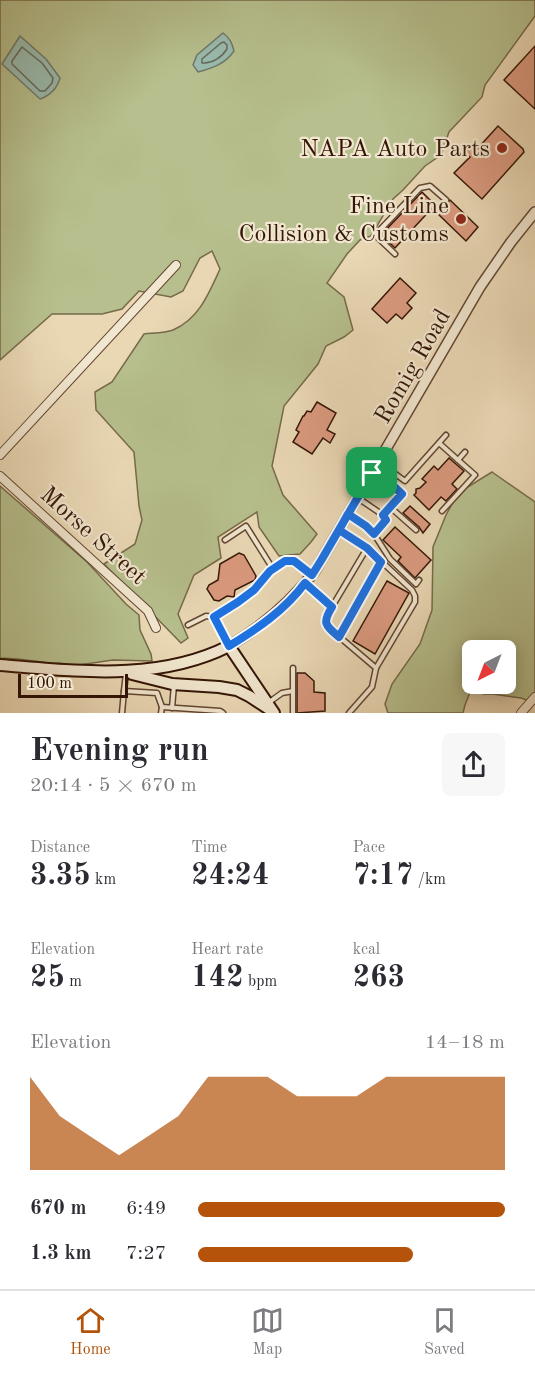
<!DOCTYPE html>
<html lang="en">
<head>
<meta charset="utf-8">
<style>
  :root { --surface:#fff; --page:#f7f7f7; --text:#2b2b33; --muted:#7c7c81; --line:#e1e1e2; --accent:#b45309 }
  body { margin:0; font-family:"Old Standard TT",serif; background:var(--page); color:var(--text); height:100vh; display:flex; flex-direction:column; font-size:22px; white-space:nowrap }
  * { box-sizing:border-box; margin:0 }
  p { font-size:20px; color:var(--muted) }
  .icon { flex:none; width:33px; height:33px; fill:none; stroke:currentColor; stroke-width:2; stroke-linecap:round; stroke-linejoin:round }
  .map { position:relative; height:713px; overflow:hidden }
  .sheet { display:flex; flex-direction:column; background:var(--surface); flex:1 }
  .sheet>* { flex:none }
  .needle { width:39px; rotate:222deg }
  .tools { position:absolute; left:462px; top:640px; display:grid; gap:12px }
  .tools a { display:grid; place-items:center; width:54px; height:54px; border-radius:9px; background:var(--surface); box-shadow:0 3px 15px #0003; font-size:30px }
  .scale { position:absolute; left:18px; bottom:15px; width:110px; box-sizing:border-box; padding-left:6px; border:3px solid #351606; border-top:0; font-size:16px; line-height:21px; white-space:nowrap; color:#351606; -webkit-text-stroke:4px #f1e6cf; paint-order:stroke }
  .pin { position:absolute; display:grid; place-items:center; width:51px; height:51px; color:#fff; margin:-26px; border-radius:12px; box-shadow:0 3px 9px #0006 }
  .round { display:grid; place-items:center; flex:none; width:63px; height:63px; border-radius:9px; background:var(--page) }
  .summary { display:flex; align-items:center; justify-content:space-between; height:102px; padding:0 30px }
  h1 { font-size:33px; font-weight:700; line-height:45px }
  .figures { display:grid; grid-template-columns:repeat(3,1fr); gap:9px; height:102px; padding:6px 30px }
  .figures div { display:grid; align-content:center }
  .figures b { font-size:30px; font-weight:700 }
  .figures small { font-size:16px; font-weight:400 }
  .figures p { font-size:16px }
  .chart { height:168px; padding:12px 30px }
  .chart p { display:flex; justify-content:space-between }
  .chart svg { width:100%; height:108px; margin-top:6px; fill:var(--accent); opacity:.7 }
  ul { padding:0 30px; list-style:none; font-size:20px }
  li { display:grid; grid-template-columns:96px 72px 1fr; align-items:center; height:45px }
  li i { height:15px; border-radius:8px; background:var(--accent) }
  .tabs { display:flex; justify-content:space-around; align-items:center; height:84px; border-top:2px solid var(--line); background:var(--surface); font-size:16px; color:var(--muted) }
  .tabs a { display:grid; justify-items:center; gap:3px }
  .tabs .selected { color:var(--accent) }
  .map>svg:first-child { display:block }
  .green { fill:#b6bf8d; stroke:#766a4a; stroke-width:1.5; fill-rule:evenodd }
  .water { fill:#98baad; stroke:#70786a; stroke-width:1.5 }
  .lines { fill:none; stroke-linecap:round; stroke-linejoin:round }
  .shore { stroke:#66685a; stroke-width:1.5 }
  .building { fill:#db9a7f; stroke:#351606; stroke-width:1.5 }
  .service-casing { stroke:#624632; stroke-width:7 }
  .minor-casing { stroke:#624632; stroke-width:10 }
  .tertiary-casing { stroke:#624632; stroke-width:12 }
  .secondary-casing { stroke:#351606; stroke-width:14 }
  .service { stroke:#f1e6cf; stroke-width:4 }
  .minor { stroke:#f1e6cf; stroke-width:8 }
  .tertiary { stroke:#f1e6cf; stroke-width:9 }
  .secondary { stroke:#f1e6cf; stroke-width:10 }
  .route-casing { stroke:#fff; stroke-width:12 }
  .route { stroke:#1a73e8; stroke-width:8 }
  .poi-dot { fill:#8f2418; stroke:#f1e6cf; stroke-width:2 }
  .labels { text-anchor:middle; stroke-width:4.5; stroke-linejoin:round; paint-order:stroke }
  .poi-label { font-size:24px; fill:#351606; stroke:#f1e6cf; text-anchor:end }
  .street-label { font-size:24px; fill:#351606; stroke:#f1e6cf }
</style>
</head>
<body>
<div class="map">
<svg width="535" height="713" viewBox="0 0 535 713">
  <rect width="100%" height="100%" fill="#ead8b5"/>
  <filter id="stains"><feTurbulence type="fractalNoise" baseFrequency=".00333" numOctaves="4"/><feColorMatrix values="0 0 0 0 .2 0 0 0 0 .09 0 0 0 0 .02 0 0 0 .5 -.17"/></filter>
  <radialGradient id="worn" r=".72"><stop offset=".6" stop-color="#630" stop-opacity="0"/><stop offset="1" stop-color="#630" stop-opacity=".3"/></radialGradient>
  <g class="green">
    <path d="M0,0H535V16L485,85L482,97L449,132L441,155L425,166L403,190L393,199L371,236L360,240L347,254L327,283L344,297L353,330L344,337L326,346L318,364L284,406L272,466L283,495L317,534L311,542L300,554L279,556L259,527L257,512L218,537L221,558L194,575L178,614L188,638L181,643L104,564L135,544L142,520L139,506L134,452L96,410L95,392L112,382L144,334C153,333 165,333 173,330C199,319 209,293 220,269L212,251L200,258L183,291L171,297L139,291L122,309L102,314H52L0,360Z"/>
    <path d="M492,472L535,502V703L521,698L493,694H484L471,690L465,705L463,713H388L385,704L392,684L420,644L432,610L433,547L446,515L458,493ZM472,651H506V684H472Z"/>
    <path d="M0,486L87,562L126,604L139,615L140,630L151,654L152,661L113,660L72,666L18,659L0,658Z"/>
  </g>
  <g class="water">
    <path d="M223,33C230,38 232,43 234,51C225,64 213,68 198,72L193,65L197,55Z"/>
    <path d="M20,36L46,59L60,78C57,89 51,95 40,99L2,64Z"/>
  </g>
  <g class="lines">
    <g class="shore">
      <path d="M224,42L227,45V49C222,57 212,64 202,63V59L221,43Z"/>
      <path d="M22,47L42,63L53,78L52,83L45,91H40L12,64V61Z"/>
    </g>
  </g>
  <g class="building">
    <path d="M535,46V109L504,80Z"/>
    <path d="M498,126L523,149L524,152L482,199L454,173L470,157L465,153L474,143L478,148Z"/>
    <path d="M422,192L435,205L395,248L381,235Z"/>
    <path d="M450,200L478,227L466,241L437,213Z"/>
    <path d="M400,278L416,293L407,303L412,308L402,319L396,314L387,323L372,309Z"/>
    <path d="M317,402L336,413L327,430L335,434L330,443L323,438L312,454L293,442L299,432L296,430L303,416H304L307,411L311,412Z"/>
    <path d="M449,458L464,471L452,484L457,489L446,501L441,497L429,510L414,495L416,493V489L420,488L426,482L422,479L434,466L438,470Z"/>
    <path d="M410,506L430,524L423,533L419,527L403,513Z"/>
    <path d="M395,527L431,560L415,578L398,561L401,557L383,540Z"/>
    <path d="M239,553L244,555L256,576L255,580L235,590L234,597L227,596L219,601L214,600L207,589L209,585L218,580L220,564Z"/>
    <path d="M387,581L409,593L375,654L353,641Z"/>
    <path d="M297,673H305L314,681V692L325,693V711L297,713Z"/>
  </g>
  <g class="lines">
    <g class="service-casing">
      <g id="service">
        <path d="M395,254L375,235L420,188L430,186L446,200"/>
        <path d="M439,443L458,460L465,452"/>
        <path d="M379,462L405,481L446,435"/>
        <path d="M373,473L388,481L402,494L383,515"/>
        <path d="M390,507L416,530"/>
        <path d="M442,511L475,475L458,460"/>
        <path d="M349,515L366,526L374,534L386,520L383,515L358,498"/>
        <path d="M340,531L367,548L326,617L325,622L329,628L376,668L372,687L349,713"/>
        <path d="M374,534L390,559L416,584L419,580"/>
        <path d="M225,540L246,526L273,569"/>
        <path d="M367,548L412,590L415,596V602L376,668"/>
        <path d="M306,584L332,607"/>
        <path d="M214,617L238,602L254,590L270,571L285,560L294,561L311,574"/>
        <path d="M188,625L206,616L214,617L228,645"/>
        <path d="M339,637L381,562"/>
        <path d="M293,668V713"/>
        <path d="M126,673L124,691L157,693L162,707L161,713"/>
        <path d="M268,703L282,693L293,691"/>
        <path d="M162,707L220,711L223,713"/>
        <path d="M172,708L174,685"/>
        <path d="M122,713L124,691"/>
      </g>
    </g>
    <g class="minor-casing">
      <g id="minor">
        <path d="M0,455L176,265"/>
        <path d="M0,476L148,611L156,628"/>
        <path d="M521,713L535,697"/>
      </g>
    </g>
    <g class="tertiary-casing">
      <path id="tertiary" d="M229,646C263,626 291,602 315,571L480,287L511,242L535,212"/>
    </g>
    <g class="secondary-casing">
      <g id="secondary">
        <path d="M0,665C77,671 158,682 229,646L274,713"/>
        <path d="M132,674L172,684L219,687L237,690L249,696L269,709"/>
      </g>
    </g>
    <use href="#service" class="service"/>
    <use href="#minor" class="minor"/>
    <use href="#tertiary" class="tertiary"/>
    <use href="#secondary" class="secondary"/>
  </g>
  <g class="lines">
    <g class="route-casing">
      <path id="route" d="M372,473L322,559L312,575L294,561H285L270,571L254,590L238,602L214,617L229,646C257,629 285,610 305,583L332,607C322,623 325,625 339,637L381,562L367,548L339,530L348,514L366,526L374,534L386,520L383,515L402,494L388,481L372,473"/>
    </g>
    <use href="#route" class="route"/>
  </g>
  <g class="poi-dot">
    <circle cx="502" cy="148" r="6"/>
    <circle cx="461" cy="219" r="6"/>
  </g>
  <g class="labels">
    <g class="poi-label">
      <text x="490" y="156">NAPA Auto Parts</text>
      <text x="449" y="213">Fine Line<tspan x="449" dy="28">Collision &amp; Customs</tspan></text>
    </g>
    <g class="street-label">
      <text transform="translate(412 366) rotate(-60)" y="8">Romig Road</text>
      <text transform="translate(94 535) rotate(42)" y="8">Morse Street</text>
    </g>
  </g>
  <rect width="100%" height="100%" filter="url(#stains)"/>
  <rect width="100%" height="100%" fill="url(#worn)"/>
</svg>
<div class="tools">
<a><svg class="needle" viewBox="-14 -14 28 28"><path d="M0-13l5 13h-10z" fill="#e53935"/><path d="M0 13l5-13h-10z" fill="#7c7c81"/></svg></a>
</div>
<div class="scale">100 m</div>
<div class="pin" style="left:372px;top:473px;background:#1e9e55"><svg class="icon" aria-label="arrive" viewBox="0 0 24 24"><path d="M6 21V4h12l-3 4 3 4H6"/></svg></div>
</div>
<section class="sheet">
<div class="summary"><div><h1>Evening run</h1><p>20:14 · 5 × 670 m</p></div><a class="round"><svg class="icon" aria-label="share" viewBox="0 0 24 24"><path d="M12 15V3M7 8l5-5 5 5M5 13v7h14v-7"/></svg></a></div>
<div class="figures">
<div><p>Distance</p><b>3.35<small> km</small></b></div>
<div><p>Time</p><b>24:24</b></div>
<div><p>Pace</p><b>7:17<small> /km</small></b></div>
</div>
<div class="figures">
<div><p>Elevation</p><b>25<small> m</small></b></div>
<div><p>Heart rate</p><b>142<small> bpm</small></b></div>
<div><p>kcal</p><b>263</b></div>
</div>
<div class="chart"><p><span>Elevation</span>14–18 m</p>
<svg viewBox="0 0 160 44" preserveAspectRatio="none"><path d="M0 44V6L10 22L20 30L30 38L40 30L50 22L60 6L70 6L80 6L90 14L100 14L110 14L120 6L130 6L140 6L150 6L160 6V44z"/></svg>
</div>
<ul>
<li><b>670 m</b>6:49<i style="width:100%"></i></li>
<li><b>1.3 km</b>7:27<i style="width:70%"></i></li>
</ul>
</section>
<nav class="tabs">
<a class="selected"><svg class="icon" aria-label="home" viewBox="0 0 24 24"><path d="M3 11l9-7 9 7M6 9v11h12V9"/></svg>Home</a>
<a><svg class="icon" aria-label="map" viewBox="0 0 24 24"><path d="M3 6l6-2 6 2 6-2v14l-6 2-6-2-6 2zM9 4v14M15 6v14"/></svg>Map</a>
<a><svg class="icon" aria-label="saved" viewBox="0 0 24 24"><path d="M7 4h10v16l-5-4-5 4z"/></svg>Saved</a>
</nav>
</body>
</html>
